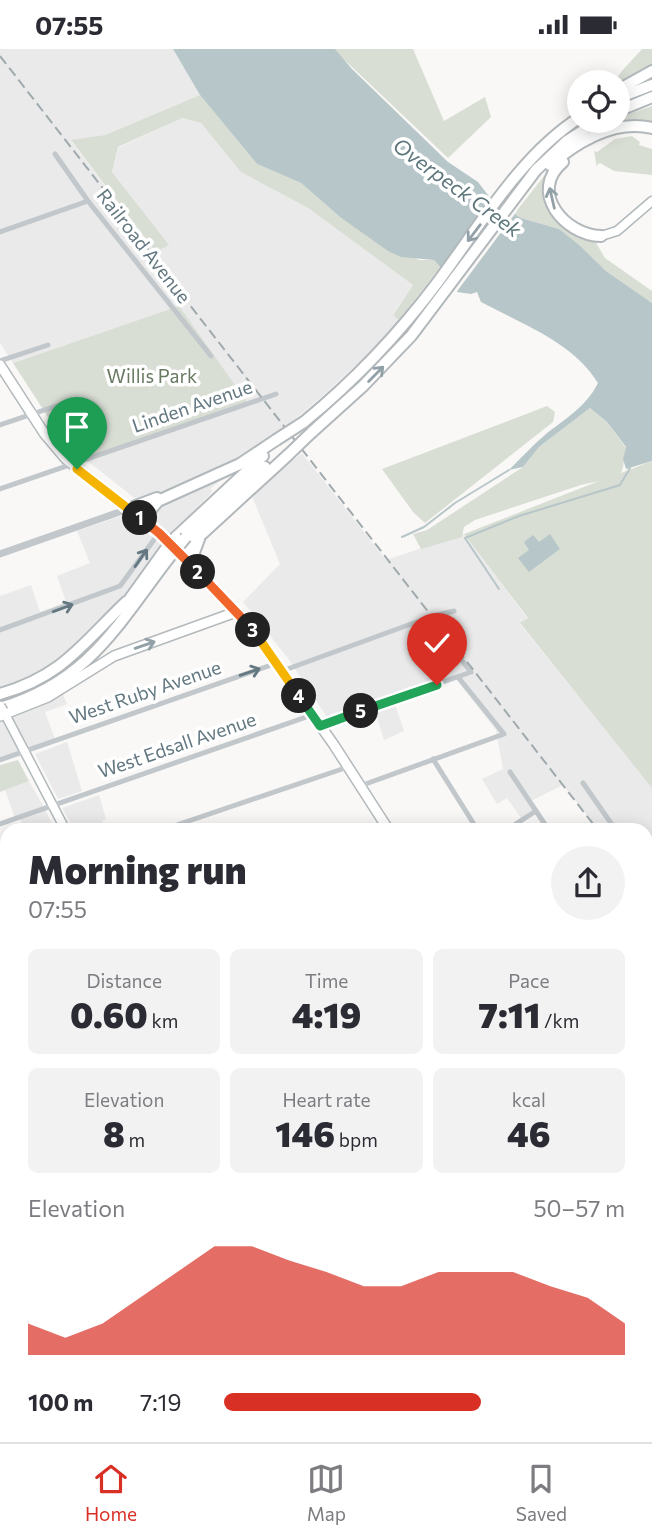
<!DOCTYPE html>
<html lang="en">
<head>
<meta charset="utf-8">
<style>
  :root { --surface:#fff; --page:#f2f2f3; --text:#2b2b33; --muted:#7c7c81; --line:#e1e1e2; --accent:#d93025 }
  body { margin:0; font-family:Commissioner,sans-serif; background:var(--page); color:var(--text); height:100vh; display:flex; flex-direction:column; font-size:26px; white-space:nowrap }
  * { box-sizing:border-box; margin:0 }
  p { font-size:23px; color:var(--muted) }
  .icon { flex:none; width:38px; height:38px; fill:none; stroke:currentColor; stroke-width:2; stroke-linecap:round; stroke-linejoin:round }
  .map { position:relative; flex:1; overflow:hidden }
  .drawer { position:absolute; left:0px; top:774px; width:653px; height:620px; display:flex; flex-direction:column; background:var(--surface); border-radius:21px 21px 0 0; box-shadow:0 4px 18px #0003 }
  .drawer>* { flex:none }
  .fabs { position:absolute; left:567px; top:21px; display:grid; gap:14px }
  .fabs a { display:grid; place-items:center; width:63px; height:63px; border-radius:50%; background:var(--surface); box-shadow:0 4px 18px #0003; font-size:35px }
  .pin { position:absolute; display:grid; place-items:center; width:60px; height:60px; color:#fff; margin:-72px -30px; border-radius:50% 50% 50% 0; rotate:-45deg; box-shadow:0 0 7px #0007 }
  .pin .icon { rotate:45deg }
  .km { position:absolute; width:35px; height:35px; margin:-18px; border-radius:50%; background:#222; color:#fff; font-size:19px; line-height:35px; text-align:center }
  .round { display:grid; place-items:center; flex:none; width:74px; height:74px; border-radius:37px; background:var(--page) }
  .summary { display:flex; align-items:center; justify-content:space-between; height:119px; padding:0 28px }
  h1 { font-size:38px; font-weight:800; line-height:52px }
  .figures { display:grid; grid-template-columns:repeat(3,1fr); gap:10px; height:119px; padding:7px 28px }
  .figures div { display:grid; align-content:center; border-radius:10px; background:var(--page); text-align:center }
  .figures b { font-size:35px; font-weight:800 }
  .figures small { font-size:19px; font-weight:400 }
  .figures p { font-size:19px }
  .chart { height:196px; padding:14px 28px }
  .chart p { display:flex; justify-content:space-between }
  .chart svg { width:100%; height:126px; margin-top:7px; fill:var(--accent); opacity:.7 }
  ul { padding:0 28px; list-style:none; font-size:23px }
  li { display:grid; grid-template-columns:112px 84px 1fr; align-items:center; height:52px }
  li i { height:18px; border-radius:9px; background:var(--accent) }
  .status { display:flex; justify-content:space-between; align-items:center; height:49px; padding:0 35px; background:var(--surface); direction:ltr }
  .status svg { height:19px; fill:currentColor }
  .dock { display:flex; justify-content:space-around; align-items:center; height:98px; border-top:2px solid var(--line); background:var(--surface); font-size:19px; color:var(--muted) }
  .dock a { display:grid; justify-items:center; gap:4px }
  .dock .current { color:var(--accent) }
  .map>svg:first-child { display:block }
  .built { fill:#e9eae9 }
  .green { fill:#d9ded5 }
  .water { fill:#b7c6c8 }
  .pier { fill:#f9f8f6 }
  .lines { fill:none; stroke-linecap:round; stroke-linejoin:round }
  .stream { stroke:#b7c6c8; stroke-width:2 }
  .secondary-casing { stroke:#b1b9bd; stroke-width:11 }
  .primary-casing { stroke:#b3b9bc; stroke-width:12 }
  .motorway-casing { stroke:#b2b8bb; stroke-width:14 }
  .minor { stroke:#c1c7ca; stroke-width:5 }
  .tertiary { stroke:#c1c7ca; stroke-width:7 }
  .secondary { stroke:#fff; stroke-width:8 }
  .primary { stroke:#fff; stroke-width:9 }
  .motorway { stroke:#fff; stroke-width:10 }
  .rail { stroke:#a0aaae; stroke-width:2; stroke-dasharray:10 5; stroke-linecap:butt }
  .primary-bridge-casing { stroke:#b3b9bc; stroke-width:12; stroke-linecap:butt }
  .motorway-bridge-casing { stroke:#b2b8bb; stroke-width:14; stroke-linecap:butt }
  .primary-bridge { stroke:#fff; stroke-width:9 }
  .motorway-bridge { stroke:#fff; stroke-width:10 }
  .oneway { stroke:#92a0a7 }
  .oneway2 { stroke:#637881 }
  .split-1-casing { stroke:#fff; stroke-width:14 }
  .split-2-casing { stroke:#fff; stroke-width:14 }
  .split-3-casing { stroke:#fff; stroke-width:14 }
  .split-4-casing { stroke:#fff; stroke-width:14 }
  .split-5-casing { stroke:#fff; stroke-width:14 }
  .split-6-casing { stroke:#fff; stroke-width:14 }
  .split-1 { stroke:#f5b400; stroke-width:9 }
  .split-2 { stroke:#f0652b; stroke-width:9 }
  .split-3 { stroke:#f0652b; stroke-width:9 }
  .split-4 { stroke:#f5b400; stroke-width:9 }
  .split-5 { stroke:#22a559; stroke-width:9 }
  .split-6 { stroke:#22a559; stroke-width:9 }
  .labels { text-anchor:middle; stroke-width:7; stroke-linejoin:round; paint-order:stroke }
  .street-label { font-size:19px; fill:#637881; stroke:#fff }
  .park-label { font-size:19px; fill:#697962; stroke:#fff }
  .water-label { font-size:21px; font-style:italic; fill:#5e777c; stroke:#fff }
</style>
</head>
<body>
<div class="status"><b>07:55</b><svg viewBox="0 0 49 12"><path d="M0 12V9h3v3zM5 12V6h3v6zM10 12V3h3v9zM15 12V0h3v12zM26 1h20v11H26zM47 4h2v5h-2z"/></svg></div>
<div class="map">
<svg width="652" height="1393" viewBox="0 0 652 1393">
  <rect width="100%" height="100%" fill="#f9f8f6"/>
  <g class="built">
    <path d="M0,0H173L200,46L105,86L71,92L156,203L168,196L112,123L118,99L181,69L201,74L242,123L308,159L413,236L393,265L399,271L367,306L318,351L210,440L213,442L162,494L104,573L44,624L0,641V547L31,536L40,563L66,553L57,527L90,514L77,482L127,465L139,476L155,456L142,455L85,410L179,257L13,314L0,294Z"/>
    <path d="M302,404L386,511L464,485L528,570L520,575L652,738V824L646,826V780H598L563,736L529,753L535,764L523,772L507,749L497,755L482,730L503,720L496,681L455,629L329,671L287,608L243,553L280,515L251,445Z"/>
    <path d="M61,641L67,655L45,663L55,690L0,711V667Z"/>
    <path d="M395,655L404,682L384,691L375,662Z"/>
    <path d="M67,693L82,742L58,750L35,705Z"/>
    <path d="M29,732L41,753L55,780H24L19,768L15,769L5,741Z"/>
    <path d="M99,746L106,770L102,772L106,780H74L62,759Z"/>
    <path d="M646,845L652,856V977L646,958Z"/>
    <path d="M652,996V1120L646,1098V998Z"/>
    <path d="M348,1386H420L423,1393H351Z"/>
  </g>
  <g class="green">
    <path d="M333,0H413L444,72L485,48L491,68L448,109Z"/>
    <path d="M642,0H652V17L618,36V33H615L621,23Z"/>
    <path d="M200,46L257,115L301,134L340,168L419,211H434L441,217L399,271L393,266L413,236L308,159L241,123L201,74L182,69L118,98L112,123L169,196L156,203L71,91L105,86Z"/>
    <path d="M652,57V74L636,70L601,79L611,72H618V69Z"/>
    <path d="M632,87L640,93L639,96L652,100V126L614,122L600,114L597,116V119L594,102L597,103L615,90Z"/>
    <path d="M544,127C551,165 553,182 595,192L605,209L652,242V254L606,222L559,180L521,169L514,165Z"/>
    <path d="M179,257L249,356L85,410L57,382L13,314Z"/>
    <path d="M547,357L555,363L553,373L425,474L413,463L382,420Z"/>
    <path d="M590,359L607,373L626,399C623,408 625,416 621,424L652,412V739L520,574L528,569L464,485L599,432L581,436L475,471L464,478L462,488L421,500L413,485L427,481L523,418L539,398Z"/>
    <path d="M18,711L29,732L0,743V716Z"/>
  </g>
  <g class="water">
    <path d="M173,0H335L352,20L448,113L478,133L491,150L521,169L559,180L579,196L606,222L652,254V412L626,420L623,410L626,398L607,373L590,359L539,398L523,418L509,421C521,409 533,396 546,385C566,369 586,358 598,334C573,293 522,275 481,253L477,243L471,245L457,243L458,237L434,211L401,208L388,202L340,168L301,134L257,115L200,46Z"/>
    <path d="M550,485L560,500L529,523L518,509L529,501L524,493L533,486L539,493Z"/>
  </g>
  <path class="pier" d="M494,148L517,162L455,245L454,238L440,221Z"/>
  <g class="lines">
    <g class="stream">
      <path d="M402,488L424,478L455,454L509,421"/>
      <path d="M499,540L465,489L519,467L620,436L630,419"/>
    </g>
    <g class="secondary-casing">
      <g id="secondary">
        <path d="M601,187L617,182L652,152"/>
        <path d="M5,665L65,780"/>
        <path d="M0,1214L7,1212"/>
        <path d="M379,1386L383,1393"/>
      </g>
    </g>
    <g class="primary-casing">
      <g id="primary">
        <path d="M0,316L44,384L66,410L159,484L252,580L334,696L388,780"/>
        <path d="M0,667L48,648L114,607L236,563"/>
        <path d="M646,1193L652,1204"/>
      </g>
    </g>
    <g class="motorway-casing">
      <g id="motorway">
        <path d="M618,41L652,22"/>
        <path d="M618,49L652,36"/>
        <path d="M618,62L652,48"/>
        <path d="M563,113C528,142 564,186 601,187"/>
        <path d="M550,116C577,93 614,70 652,79"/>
        <path d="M304,373C354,332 398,286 437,234C479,178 520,107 579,69"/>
        <path d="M312,383L363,337L411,287L536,121L567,92L598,72"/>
        <path d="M128,460L157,449"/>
        <path d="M142,471L158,452L240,415L276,391"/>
        <path d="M176,488L263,407"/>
        <path d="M186,488L265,418"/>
        <path d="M180,505L288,406"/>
        <path d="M196,521L193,506L199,490"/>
        <path d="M124,558L165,501"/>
        <path d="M0,645C63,627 82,595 126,553"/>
        <path d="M0,659C90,632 117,576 171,506"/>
      </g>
    </g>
    <g class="minor">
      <path d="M55,105L88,152L211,307"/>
      <path d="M0,183L88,152"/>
      <path d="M0,312L48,296"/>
      <path d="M0,376L71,352"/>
      <path d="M0,440L276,345"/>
      <path d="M0,581L120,537L159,484"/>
      <path d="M282,622L433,567L454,562"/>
      <path d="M320,677L471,623L428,569"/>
      <path d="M433,710L477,780"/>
      <path d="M0,711L277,614"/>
      <path d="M510,723L548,780"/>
      <path d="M583,734L615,780"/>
      <path d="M360,737L504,685L458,628"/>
      <path d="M0,775L312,666"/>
      <path d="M165,780L348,718"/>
      <path d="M508,780L536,762"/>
      <path d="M646,821L652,829"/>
      <path d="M0,837L7,835"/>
      <path d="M646,914L652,912"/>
      <path d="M0,916L7,913"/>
      <path d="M646,960L652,980"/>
      <path d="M0,993L7,1013"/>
      <path d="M646,998L652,996"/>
      <path d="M646,1063L652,1060"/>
      <path d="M646,1161L652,1159"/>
      <path d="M0,1178L7,1198"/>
      <path d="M646,1228L652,1226"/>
      <path d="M646,1319L652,1337"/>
      <path d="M0,1378L7,1375"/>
      <path d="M69,1386L72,1393"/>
      <path d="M134,1386L136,1393"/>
      <path d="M198,1386L200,1393"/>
      <path d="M262,1386L265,1393"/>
      <path d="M326,1386L329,1393"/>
      <path d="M471,1386L474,1393"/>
      <path d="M576,1386L578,1393"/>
      <path d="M0,1388L2,1393"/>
      <path d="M527,1393L549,1386"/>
    </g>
    <g class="tertiary">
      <path d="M0,505L128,460"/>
      <path d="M0,1078L7,1076"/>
    </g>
    <use href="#secondary" class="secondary"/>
    <use href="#primary" class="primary"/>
    <use href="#motorway" class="motorway"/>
    <g class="rail">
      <path d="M0,7L133,178L161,219L597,780"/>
      <path d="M646,842L652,852"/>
    </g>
    <g class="primary-bridge-casing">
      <path id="primary-bridge" d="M0,657L3,662"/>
    </g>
    <g class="motorway-bridge-casing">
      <g id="motorway-bridge">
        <path d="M276,391L304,373"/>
        <path d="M288,406L312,383"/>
        <path d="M165,501L176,488"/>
        <path d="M171,506L186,488"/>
      </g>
    </g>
    <use href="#primary-bridge" class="primary-bridge"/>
    <use href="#motorway-bridge" class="motorway-bridge"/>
  </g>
  <defs><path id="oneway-shaft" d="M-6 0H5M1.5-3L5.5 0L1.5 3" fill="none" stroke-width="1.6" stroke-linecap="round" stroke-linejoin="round" transform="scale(1.75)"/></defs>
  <g class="oneway">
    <use href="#oneway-shaft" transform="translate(552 149) rotate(-103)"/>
    <use href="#oneway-shaft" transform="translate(474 184) rotate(127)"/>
    <use href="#oneway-shaft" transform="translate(376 325) rotate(-45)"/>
    <use href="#oneway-shaft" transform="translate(145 596) rotate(-19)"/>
  </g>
  <g class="oneway2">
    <use href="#oneway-shaft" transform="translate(141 509) rotate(-55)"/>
    <use href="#oneway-shaft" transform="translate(63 559) rotate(-20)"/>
    <use href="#oneway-shaft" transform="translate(250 623) rotate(-19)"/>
  </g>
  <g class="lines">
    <g class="split-1-casing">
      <path id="split-1" d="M77,420L140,469"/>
    </g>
    <g class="split-2-casing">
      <path id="split-2" d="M140,469L159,484L198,523"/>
    </g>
    <g class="split-3-casing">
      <path id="split-3" d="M198,523L253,581"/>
    </g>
    <g class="split-4-casing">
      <path id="split-4" d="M253,581L299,647"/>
    </g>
    <g class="split-5-casing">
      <path id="split-5" d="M299,647L320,677L361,662"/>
    </g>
    <g class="split-6-casing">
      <path id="split-6" d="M361,662L437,636"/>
    </g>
    <use href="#split-1" class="split-1"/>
    <use href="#split-2" class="split-2"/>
    <use href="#split-3" class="split-3"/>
    <use href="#split-4" class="split-4"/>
    <use href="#split-5" class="split-5"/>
    <use href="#split-6" class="split-6"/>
  </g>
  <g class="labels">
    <g class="street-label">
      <text transform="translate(144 197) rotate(52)" y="7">Railroad Avenue</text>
      <text transform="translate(192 357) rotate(-19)" y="7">Linden Avenue</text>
      <text transform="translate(145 643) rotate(-19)" y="7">West Ruby Avenue</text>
      <text transform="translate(177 696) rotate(-19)" y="7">West Edsall Avenue</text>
    </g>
    <g class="park-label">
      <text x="152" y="334">Willis Park</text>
    </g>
    <g class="water-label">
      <text transform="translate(457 139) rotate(36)" y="7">Overpeck Creek</text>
    </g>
  </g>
</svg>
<div class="fabs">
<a><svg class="icon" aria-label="locate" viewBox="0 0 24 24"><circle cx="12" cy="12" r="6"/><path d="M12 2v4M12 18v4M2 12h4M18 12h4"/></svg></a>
</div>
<div class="pin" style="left:77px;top:420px;background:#1e9e55"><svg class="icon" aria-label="arrive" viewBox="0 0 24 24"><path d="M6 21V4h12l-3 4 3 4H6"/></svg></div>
<div class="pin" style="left:437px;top:636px;background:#d93025"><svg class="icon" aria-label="check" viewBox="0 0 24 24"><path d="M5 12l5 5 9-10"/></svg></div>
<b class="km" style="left:140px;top:469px">1</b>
<b class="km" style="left:198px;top:523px">2</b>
<b class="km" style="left:253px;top:581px">3</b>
<b class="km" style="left:299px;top:647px">4</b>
<b class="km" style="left:361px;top:662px">5</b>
<section class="drawer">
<div class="summary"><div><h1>Morning run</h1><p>07:55</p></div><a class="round"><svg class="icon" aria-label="share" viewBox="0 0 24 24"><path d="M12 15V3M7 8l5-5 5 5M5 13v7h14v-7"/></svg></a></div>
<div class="figures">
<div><p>Distance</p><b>0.60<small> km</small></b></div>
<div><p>Time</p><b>4:19</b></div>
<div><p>Pace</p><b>7:11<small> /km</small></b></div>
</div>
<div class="figures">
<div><p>Elevation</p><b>8<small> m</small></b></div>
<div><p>Heart rate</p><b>146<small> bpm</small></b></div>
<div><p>kcal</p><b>46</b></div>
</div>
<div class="chart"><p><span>Elevation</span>50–57 m</p>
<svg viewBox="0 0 160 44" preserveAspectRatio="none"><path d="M0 44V33L10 38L20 33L30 24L40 15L50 6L60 6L70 11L80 15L90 20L100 20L110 15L120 15L130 15L140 20L150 24L160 33V44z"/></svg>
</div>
<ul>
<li><b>100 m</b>7:19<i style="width:64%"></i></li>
</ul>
</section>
</div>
<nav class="dock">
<a class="current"><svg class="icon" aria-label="home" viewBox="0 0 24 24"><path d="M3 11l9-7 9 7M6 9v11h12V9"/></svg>Home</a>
<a><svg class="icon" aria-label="map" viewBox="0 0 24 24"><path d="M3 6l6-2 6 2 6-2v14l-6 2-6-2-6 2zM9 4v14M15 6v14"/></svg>Map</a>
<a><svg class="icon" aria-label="saved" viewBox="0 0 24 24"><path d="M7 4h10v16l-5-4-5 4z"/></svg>Saved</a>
</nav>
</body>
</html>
